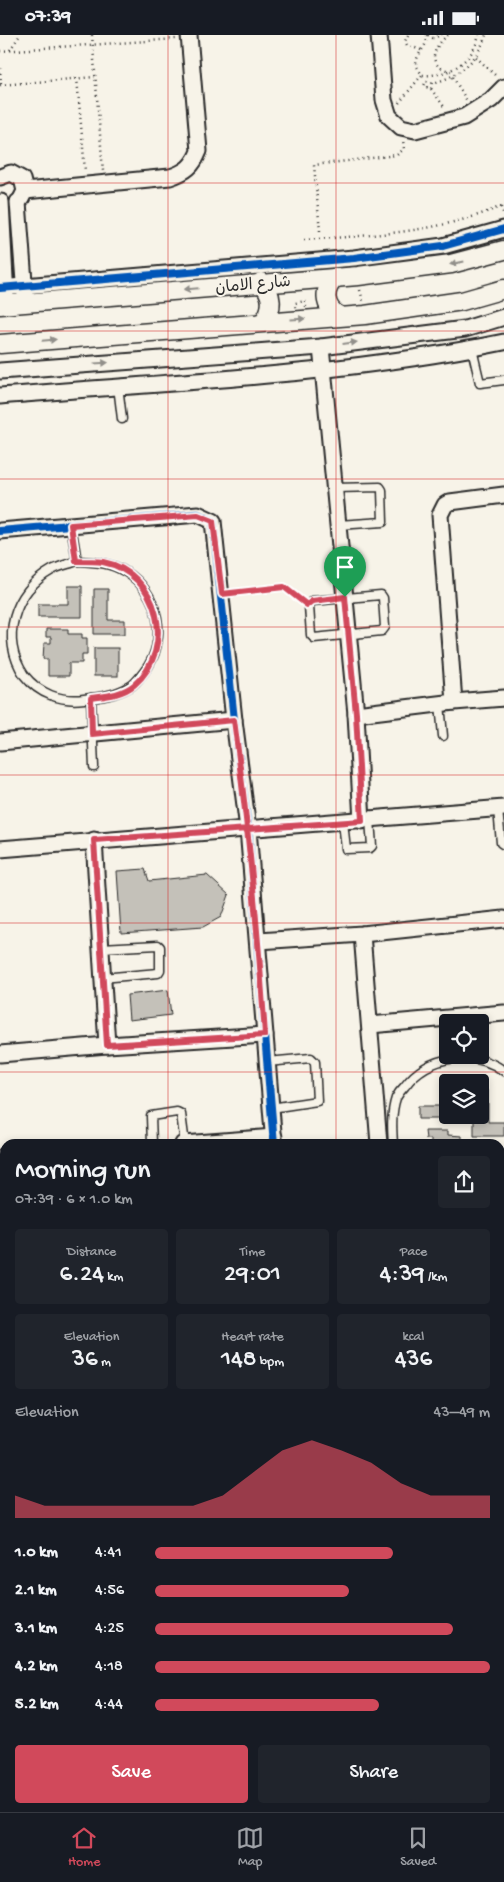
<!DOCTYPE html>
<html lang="en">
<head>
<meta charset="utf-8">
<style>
  :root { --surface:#171b24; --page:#20242c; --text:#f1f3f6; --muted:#9ea1a6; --line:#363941; --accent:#d1495b }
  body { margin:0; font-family:"Gochi Hand","Playpen Sans Arabic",sans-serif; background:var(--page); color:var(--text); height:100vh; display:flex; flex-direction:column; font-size:19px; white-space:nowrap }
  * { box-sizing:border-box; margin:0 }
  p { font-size:16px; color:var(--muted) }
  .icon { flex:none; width:28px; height:28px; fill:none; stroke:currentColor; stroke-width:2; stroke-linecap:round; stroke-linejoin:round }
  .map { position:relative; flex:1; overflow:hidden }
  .sheet { position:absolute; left:0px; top:1104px; width:505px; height:674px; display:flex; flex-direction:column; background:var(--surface); border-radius:15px 15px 0 0; box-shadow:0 2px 8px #0003 }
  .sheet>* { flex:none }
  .fabs { position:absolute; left:439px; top:979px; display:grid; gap:10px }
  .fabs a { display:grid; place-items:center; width:50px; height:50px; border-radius:5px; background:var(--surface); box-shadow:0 2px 8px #0003; font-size:25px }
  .pin { position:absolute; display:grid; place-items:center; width:42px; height:42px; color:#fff; margin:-51px -21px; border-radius:50% 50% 50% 0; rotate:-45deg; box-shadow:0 0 5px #0007 }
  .pin .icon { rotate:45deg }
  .round { display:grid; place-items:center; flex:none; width:52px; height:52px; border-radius:5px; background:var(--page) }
  .headline { display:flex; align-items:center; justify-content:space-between; height:85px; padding:0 15px }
  h1 { font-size:28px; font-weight:600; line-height:38px }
  .figures { display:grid; grid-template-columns:repeat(3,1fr); gap:8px; height:85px; padding:5px 15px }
  .figures div { display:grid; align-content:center; border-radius:5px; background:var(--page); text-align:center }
  .figures b { font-size:25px; font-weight:600 }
  .figures small { font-size:14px; font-weight:400 }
  .figures p { font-size:14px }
  .chart { height:140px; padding:10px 15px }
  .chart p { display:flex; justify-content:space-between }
  .chart svg { width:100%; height:90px; margin-top:5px; fill:var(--accent); opacity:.7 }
  .primary-button { display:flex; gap:10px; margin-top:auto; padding:10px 15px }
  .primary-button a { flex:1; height:58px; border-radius:5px; background:var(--accent); color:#fff; font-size:20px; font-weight:600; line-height:58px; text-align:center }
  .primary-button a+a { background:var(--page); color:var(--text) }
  ul { padding:0 15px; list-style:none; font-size:16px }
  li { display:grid; grid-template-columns:80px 60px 1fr; align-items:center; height:38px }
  li i { height:12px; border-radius:6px; background:var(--accent) }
  .status { display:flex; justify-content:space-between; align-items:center; height:35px; padding:0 25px; background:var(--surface); direction:ltr }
  .status svg { height:14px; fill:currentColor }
  .tabs { display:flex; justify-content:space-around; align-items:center; height:70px; border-top:1px solid var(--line); background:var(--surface); font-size:14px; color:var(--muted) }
  .tabs a { display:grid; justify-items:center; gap:2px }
  .tabs .on { color:var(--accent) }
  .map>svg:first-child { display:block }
  .building { fill:#c4c1b9; stroke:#2b2b2b }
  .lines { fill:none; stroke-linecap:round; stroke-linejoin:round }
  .service-casing { stroke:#2b2b2b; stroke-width:11 }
  .minor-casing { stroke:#2b2b2b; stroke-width:19 }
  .tertiary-casing { stroke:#2b2b2b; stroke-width:21 }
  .path { stroke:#2b2b2b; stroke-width:2.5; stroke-dasharray:1 4; stroke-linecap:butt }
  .service { stroke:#f7f3e8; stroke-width:8 }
  .minor { stroke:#f7f3e8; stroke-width:15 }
  .tertiary { stroke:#f7f3e8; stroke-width:18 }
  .rail { stroke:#2b2b2b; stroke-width:4 }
  .cycleway-casing { stroke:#f7f3e8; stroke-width:11 }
  .cycleway { stroke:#0057b8; stroke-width:8 }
  .oneway { fill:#918f8a }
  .route-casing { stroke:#fff; stroke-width:10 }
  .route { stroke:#d1495b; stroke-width:6 }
  .grid { fill:none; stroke:#d62828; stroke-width:1; stroke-opacity:0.55 }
  .labels { text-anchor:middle; stroke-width:4; stroke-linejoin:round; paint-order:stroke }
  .street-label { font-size:16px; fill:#2b2b2b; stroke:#f7f3e8 }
</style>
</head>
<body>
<div class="status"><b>07:39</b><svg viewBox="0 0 49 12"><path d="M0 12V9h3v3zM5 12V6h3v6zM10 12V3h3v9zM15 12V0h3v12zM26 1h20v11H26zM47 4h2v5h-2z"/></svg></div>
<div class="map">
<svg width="504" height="1777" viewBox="0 0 504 1777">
  <rect width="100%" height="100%" fill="#f7f3e8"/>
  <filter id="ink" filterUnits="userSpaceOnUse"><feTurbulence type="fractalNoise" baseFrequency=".02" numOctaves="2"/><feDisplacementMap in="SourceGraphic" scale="10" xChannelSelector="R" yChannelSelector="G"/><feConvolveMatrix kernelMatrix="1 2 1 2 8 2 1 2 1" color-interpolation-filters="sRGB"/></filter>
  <g filter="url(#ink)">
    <g class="building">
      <path d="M68,551H82V582H38V569H68Z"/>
      <path d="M94,554H108V585H125V599H94Z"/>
      <path d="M46,594H68V599H82V603H87V619H82V628H69V641H48V624H43L44,608H51V602H46Z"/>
      <rect x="94" y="613" width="24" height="28"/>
      <path d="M145,834L149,846L207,840L229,860L221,882L203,892L121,898L117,836Z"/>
      <path d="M168,955L171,980L129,985L127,960Z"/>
      <path d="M480,1056H488V1087H504V1101H474V1080H480Z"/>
      <path d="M418,1071H448V1080H462V1084H418Z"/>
      <path d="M425,1096H448V1100L462,1101V1105H467V1109H431V1104H426Z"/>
    </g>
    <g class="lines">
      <g class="service-casing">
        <g id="service">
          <path d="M472,314L480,348L504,345"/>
          <path d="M118,351L122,384"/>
          <path d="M335,453L380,452L382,455L383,487L338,490"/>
          <path d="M71,490L77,526"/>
          <path d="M77,526C93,527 109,527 124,536C160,556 169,606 144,637C140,642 136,648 131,651C116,660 101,662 84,664C61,667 39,659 24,640C0,604 13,557 52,535C59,531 69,529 77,526Z"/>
          <path d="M381,560L383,563L385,592L382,596L314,603L311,600L309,571L312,566Z"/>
          <path d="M91,663L94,732"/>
          <path d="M440,669L443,701"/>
          <path d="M498,774L501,808L504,810"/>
          <path d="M343,787L346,814L370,813L372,811L370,785"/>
          <path d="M101,913L158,910L160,912V935L158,938L102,943"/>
          <path d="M267,1027L311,1023L315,1027L317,1066L271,1073"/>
          <path d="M152,1109L151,1081L177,1077L181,1079L185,1109"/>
          <path d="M393,1109C392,1094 391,1078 396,1063C398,1059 402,1054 405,1051C428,1020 474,1014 504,1036"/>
          <path d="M500,1167L504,1165"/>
          <path d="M0,1185L5,1186"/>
          <path d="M500,1220H504"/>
          <path d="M357,1772V1777"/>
        </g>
      </g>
      <g class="minor-casing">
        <g id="minor">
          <path d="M379,0L384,65L389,81L401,92L415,95L464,82L491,65L504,52"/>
          <path d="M0,142L11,138L22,144L25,156L21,164"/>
          <path d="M25,156L170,142C186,137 193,131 199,116L189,0"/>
          <path d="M1,167L6,263"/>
          <path d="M18,167L25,260"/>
          <path d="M0,253L354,223L443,211L504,194"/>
          <path d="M321,312L356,679L362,786"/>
          <path d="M0,336L321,312L465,294L504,282"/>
          <path d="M0,361C168,347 339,341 504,307"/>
          <path d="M0,496L198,479L213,486L234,685L248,794L274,1109"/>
          <path d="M454,667L440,480L445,470L450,467L504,460"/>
          <path d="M356,679L454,667L504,663"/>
          <path d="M0,707L234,685"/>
          <path d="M94,805L107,1010"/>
          <path d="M0,814L504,773"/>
          <path d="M362,899L379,1109"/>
          <path d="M259,906L362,899L504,884"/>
          <path d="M370,990L504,978"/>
          <path d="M0,1019L107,1010L265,1000"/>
          <path d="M183,1109L274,1102"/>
          <path d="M0,1123L5,1122"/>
          <path d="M500,1182H504"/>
          <path d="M0,1226H5"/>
          <path d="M500,1296L504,1295"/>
          <path d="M0,1338H5"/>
          <path d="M500,1417L504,1416"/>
          <path d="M500,1433H504"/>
          <path d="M0,1453H5"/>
          <path d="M0,1472L5,1471"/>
          <path d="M126,1772L127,1777"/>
          <path d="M144,1772V1777"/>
        </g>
      </g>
      <g class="tertiary-casing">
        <g id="tertiary">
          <path d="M337,242C322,253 323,273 340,281"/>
          <path d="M261,247C273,259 274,274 263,287"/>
          <path d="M0,270L358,241L451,229L504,215"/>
          <path d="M0,309L365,280L462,266L504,254"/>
        </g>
      </g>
      <g class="path">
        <path d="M92,0L103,136"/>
        <path d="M408,0L405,6L407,10L421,15"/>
        <path d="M427,0C428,13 416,17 416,30L422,40C448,42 473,27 479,0"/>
        <path d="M428,0L433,3L442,0"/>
        <path d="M448,0C433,12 425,31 451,36"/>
        <path d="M10,15L20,0"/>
        <path d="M0,16L176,4"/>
        <path d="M476,22L497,42"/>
        <path d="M0,33L1,50"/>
        <path d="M453,42L467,66"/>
        <path d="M77,43L85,136"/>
        <path d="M433,48L431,54L424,51L426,46L433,48C460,41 477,26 486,0"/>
        <path d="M0,50L95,42"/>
        <path d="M431,54L445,73"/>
        <path d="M399,68L422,40"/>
        <path d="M501,172L504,180"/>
        <path d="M320,196L314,130L397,120L404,114L403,105"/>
        <path d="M304,205C372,200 441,198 504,170"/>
        <path d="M360,255L363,266"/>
        <path d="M305,266L307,278L296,279L295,268Z"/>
        <path d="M233,557L284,552L302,567"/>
      </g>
      <use href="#service" class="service"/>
      <use href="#minor" class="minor"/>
      <use href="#tertiary" class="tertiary"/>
      <g class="rail">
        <path d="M500,1337H504"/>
        <path d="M0,1379H5"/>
      </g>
      <g class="cycleway-casing">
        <g id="cycleway">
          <path d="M0,253L354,223L443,211L504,194"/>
          <path d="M0,496L198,479L213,486L234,685L248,794L274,1109"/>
        </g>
      </g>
      <use href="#cycleway" class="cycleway"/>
    </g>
    <defs><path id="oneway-solid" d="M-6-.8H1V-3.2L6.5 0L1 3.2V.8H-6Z" transform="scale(1.25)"/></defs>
    <g class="oneway">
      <use href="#oneway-solid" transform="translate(457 228) rotate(168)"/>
      <use href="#oneway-solid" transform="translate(191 254) rotate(175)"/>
      <use href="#oneway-solid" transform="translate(298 284) rotate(-4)"/>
      <use href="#oneway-solid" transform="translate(49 305) rotate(-5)"/>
      <use href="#oneway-solid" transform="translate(350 308) rotate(-7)"/>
      <use href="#oneway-solid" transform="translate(101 328) rotate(-4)"/>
    </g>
  </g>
  <g class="lines" filter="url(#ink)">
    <g class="route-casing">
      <path id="route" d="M345,562L312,566L307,570L284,552L222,559L213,486L198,480L71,490L76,526C85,526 95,526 103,527C159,538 177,613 134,650C122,660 105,661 91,663L92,699L234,685C248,790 258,895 265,1000L107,1010L94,805L362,786L356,679L345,562"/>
    </g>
    <use href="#route" class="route"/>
  </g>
  <path class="grid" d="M168,0V1109M336,0V1109M0,148H504M0,296H504M0,444H504M0,592H504M0,740H504M0,888H504M0,1037H504M0,1185H5M500,1185H504M0,1333H5M500,1333H504M0,1481H5M500,1481H504M0,1629H5M500,1629H504M168,1772V1777M336,1772V1777"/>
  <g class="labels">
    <g class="street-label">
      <text transform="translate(253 248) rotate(-5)" y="6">شارع الامان</text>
    </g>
  </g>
</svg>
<div class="fabs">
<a><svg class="icon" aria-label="locate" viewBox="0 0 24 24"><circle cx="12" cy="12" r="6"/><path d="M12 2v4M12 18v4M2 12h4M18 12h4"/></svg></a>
<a><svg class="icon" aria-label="layers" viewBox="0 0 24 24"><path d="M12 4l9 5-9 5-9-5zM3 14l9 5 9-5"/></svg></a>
</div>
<div class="pin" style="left:345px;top:562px;background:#1e9e55"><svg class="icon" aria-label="arrive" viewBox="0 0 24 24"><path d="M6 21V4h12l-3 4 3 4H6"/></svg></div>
<section class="sheet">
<div class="headline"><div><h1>Morning run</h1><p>07:39 · 6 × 1.0 km</p></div><a class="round"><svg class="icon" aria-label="share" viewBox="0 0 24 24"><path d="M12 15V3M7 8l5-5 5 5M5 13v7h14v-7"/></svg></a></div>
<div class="figures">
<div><p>Distance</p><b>6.24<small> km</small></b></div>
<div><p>Time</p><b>29:01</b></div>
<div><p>Pace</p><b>4:39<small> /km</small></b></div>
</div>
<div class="figures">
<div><p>Elevation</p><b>36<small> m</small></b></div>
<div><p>Heart rate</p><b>148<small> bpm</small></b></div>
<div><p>kcal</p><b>436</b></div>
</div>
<div class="chart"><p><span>Elevation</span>43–49 m</p>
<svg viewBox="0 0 160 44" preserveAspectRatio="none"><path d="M0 44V33L10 38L20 38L30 38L40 38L50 38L60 38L70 33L80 22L90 11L100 6L110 11L120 17L130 27L140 33L150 33L160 33V44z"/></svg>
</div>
<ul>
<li><b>1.0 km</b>4:41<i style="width:71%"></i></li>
<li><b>2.1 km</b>4:56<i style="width:58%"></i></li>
<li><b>3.1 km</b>4:25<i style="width:89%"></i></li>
<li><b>4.2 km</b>4:18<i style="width:100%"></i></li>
<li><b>5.2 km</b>4:44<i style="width:67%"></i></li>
</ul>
<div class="primary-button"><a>Save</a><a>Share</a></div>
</section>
</div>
<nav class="tabs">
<a class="on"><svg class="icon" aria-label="home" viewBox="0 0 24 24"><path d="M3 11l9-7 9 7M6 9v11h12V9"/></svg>Home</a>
<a><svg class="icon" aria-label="map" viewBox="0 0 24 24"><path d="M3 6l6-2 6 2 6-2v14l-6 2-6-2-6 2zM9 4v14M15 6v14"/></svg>Map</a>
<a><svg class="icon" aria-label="saved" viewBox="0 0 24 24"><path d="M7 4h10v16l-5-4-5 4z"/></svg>Saved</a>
</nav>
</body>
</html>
